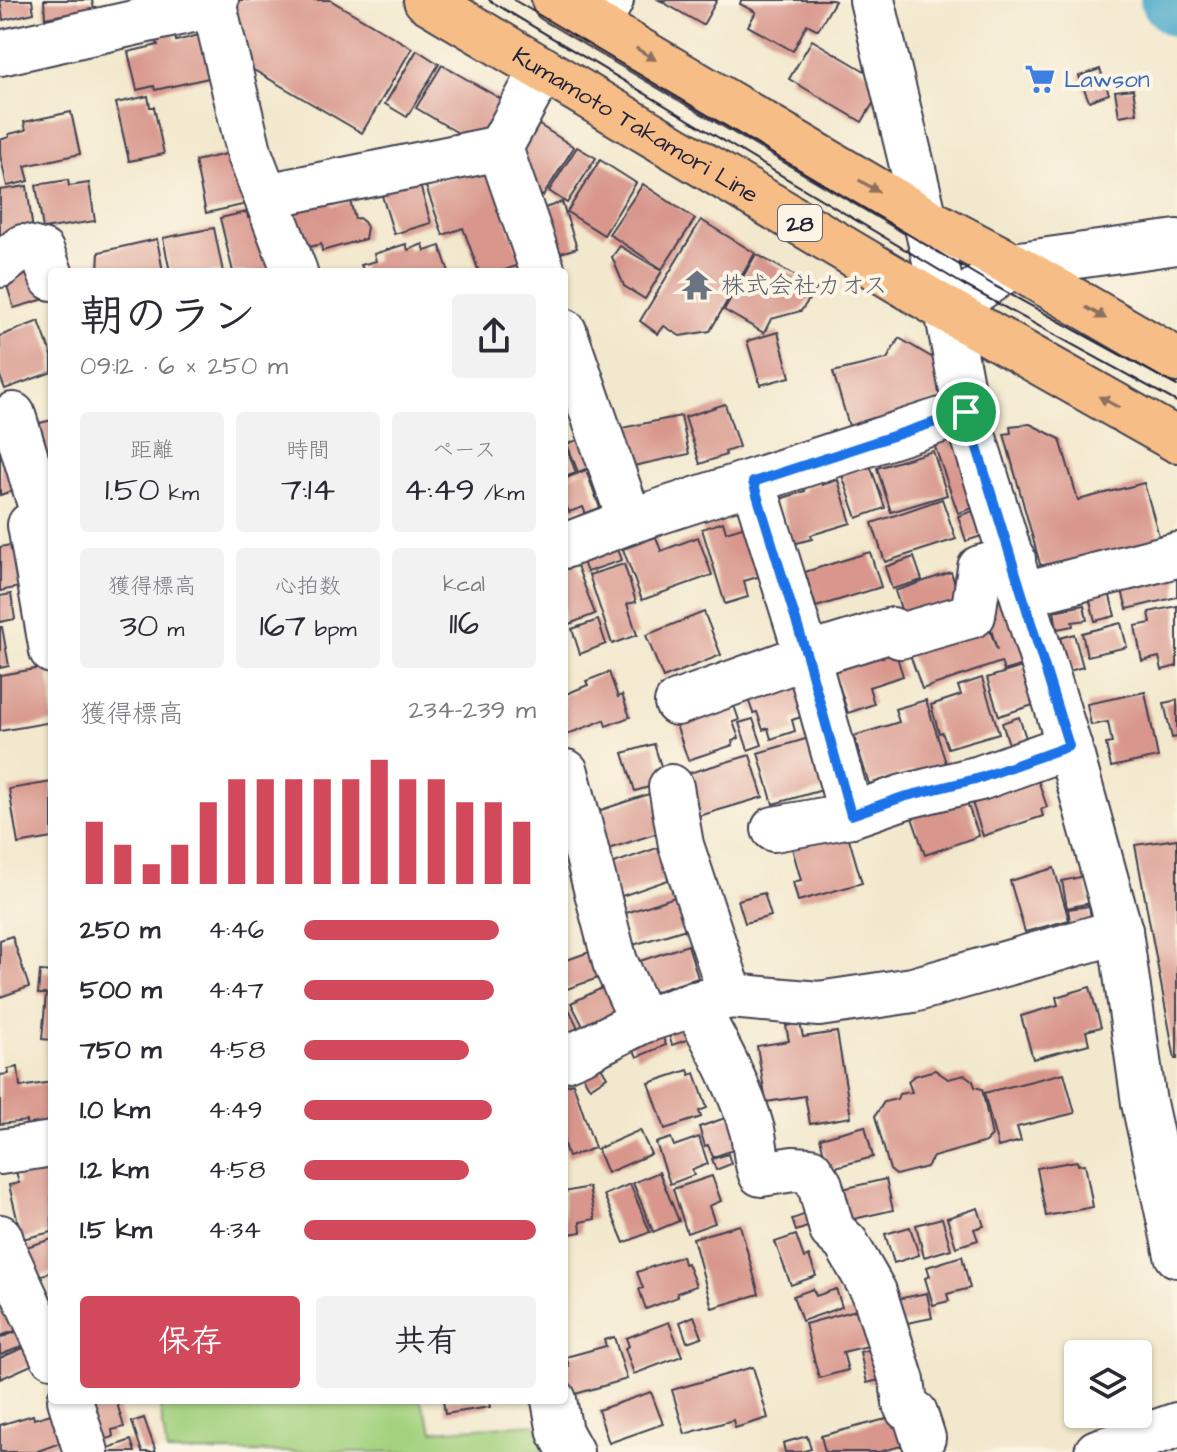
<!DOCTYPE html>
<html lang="ja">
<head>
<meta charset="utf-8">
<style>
  :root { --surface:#fff; --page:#f2f2f3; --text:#2b2b33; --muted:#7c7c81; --accent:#d1495b }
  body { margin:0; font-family:"Architects Daughter","Klee One",sans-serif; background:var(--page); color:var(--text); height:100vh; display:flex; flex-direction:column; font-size:30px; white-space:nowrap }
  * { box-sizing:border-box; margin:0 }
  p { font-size:26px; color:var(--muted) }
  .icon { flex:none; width:44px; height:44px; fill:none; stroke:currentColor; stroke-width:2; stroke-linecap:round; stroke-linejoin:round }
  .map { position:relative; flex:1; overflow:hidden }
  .drawer { position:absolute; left:48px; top:268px; width:520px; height:1136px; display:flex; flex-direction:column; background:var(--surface); border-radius:8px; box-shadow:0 2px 6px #0004 }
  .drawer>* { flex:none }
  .buttons { position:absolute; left:1064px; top:1340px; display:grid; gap:16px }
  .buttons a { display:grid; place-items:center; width:88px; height:88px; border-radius:8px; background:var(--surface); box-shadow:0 2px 6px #0004; font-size:40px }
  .pin { position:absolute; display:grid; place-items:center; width:68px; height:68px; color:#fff; margin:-34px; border:4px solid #fff; border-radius:50%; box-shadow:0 2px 8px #0007 }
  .round { display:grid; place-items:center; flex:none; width:84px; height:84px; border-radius:8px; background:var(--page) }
  .overview { display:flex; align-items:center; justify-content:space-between; height:136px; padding:0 32px }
  h1 { font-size:44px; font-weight:600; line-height:60px }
  .figures { display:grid; grid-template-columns:repeat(3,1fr); gap:12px; height:136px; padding:8px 32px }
  .figures div { display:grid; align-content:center; border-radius:8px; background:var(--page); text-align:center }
  .figures b { font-size:34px; font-weight:600 }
  .figures small { font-size:22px; font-weight:400 }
  .figures p { font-size:22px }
  .chart { height:224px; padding:16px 32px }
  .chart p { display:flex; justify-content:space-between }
  .chart svg { width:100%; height:144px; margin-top:8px; stroke:var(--accent); stroke-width:6 }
  .primary-button { display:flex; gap:16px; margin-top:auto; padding:16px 32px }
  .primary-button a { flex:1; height:92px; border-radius:8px; background:var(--accent); color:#fff; font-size:32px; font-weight:600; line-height:92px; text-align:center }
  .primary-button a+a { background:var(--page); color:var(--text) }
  ul { padding:0 32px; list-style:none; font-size:26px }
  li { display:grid; grid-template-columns:128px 96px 1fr; align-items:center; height:60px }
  li i { height:20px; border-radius:10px; background:var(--accent) }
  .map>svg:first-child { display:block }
  .green { fill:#a3d17e; stroke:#627a5c; stroke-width:2 }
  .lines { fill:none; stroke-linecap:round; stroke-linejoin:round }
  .river { stroke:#4aa9c9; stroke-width:56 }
  .building { fill:#d8968c }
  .minor-casing { stroke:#414051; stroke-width:48 }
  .major-casing { stroke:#414051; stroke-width:48 }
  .minor { stroke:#fff; stroke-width:44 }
  .major { stroke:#f6be86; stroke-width:44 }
  .tram { stroke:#22223b; stroke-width:2 }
  .oneway { fill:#8c7060 }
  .route-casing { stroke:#fff; stroke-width:16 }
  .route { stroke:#1a73e8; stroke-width:10 }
  .labels { text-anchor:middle; stroke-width:8; stroke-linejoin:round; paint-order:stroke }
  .shield { fill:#fcf5e5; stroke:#63616e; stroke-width:2 }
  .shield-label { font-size:22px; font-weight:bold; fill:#22223b }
  .shop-label { font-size:24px; fill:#366cbe; stroke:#fcf5e5; text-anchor:start }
  .street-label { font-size:24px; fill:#22223b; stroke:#fcf5e5 }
  .worship-label { font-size:24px; fill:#5b616d; stroke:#fcf5e5; text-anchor:start }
</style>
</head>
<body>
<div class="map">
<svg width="1177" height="1452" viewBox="0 0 1177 1452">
  <rect width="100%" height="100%" fill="#fcf5e5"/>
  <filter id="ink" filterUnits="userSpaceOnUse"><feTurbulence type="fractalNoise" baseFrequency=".0125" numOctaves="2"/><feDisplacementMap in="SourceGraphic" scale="16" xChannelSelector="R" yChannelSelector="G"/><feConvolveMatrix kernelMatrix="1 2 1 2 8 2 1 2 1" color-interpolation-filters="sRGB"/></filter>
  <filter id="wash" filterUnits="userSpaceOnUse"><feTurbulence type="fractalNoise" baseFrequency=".006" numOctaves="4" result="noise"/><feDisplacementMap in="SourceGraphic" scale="32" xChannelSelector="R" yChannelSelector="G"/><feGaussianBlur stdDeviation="1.8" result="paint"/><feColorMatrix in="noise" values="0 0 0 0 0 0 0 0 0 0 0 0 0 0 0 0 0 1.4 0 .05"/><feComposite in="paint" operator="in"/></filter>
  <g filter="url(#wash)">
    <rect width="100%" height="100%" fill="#f2e8cd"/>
    <path class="green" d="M159,1400H420L433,1431L535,1424L548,1452H167Z"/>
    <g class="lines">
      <path class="river" d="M1168,0L1177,9"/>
    </g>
    <g id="blocks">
      <g class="building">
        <path d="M0,0H32L34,13L3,20Z"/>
        <path d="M44,0H92L94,9L45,18Z"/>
        <path d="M237,0H330L412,48L362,133L247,66L233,6Z"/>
        <path d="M659,0H717L703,25Z"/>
        <path d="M741,0H832L835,1L818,30L807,24L793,51L748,26L756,12L740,4Z"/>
        <path d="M174,32L176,41L203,34L213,77L155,90L154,86L137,90L128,52L158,45L155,36Z"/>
        <path d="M812,40L885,83L862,122L789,79Z"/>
        <path d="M417,50L439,64L407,117L385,104Z"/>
        <path d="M442,65L508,103L489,132L465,137L416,108Z"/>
        <path d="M1100,69L1109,94L1089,101L1079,76Z"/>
        <path d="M1133,89L1137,113L1119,116L1115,91Z"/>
        <path d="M148,96L150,107H154L164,154L129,161L116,103Z"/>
        <path d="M71,112L80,154L25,166L29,181L7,186L0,155V140L9,137V134L26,130L24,122Z"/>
        <path d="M530,119L574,147L543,196L527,186L513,145Z"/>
        <path d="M577,147L596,158L567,203L549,191Z"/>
        <path d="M235,152L247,204L206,213L195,161Z"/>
        <path d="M600,160L636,183L604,235L567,212Z"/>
        <path d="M489,167L522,264L499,272H479L463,228L443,235L425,184Z"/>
        <path d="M417,175L431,223L394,234L379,186Z"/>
        <path d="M68,180L69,186L89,183L95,221L43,229L36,185Z"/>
        <path d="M643,184L695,219L662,269L609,234Z"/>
        <path d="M27,186L33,231L0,236V190Z"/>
        <path d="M330,197L332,206L350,201L355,219L359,218L364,222L367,227L365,239L322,251L321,244L306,248L289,208Z"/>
        <path d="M562,202L577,248L547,257L533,212Z"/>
        <path d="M247,212L248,218L260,215L273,272H233L220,218Z"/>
        <path d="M701,220L755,253L710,331L680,336L664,326L658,334L640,321Z"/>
        <path d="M214,228L223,272H170L163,238Z"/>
        <path d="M157,239L163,272H98L99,252Z"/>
        <path d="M406,244L408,250L423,244L425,251L440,246L449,272H364L361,265L376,261L374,254Z"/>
        <path d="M620,246L662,271L645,299L624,286L612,257Z"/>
        <path d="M756,254L817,288L801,311L771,319L764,333L724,310Z"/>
        <path d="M35,256L48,298L14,308L3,273Z"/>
        <path d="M39,321L52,356V372L5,389L0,376V336Z"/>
        <path d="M778,332L790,377L760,385L747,341Z"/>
        <path d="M899,338L943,364L951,394L852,436L833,372L887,359Z"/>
        <path d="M725,404L739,447L725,452L726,455L700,464L685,417Z"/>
        <path d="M681,416L689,454L624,468L617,429Z"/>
        <path d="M52,420V474L28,426Z"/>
        <path d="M1030,424L1060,439L1078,500L1144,483L1161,543L1055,572L1040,564L1004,434L1011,433L1010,426Z"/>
        <path d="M0,430L24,487L0,495Z"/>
        <path d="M957,435L982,505L958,513L934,444Z"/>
        <path d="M588,436L601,467L587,473L600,508L586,514L583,507L569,512L564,500V479L586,470V469L578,472L567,444Z"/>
        <path d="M568,451L576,473L564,477V453Z"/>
        <path d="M933,451L947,495L891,512L877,468Z"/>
        <path d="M870,465L885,508L857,518L842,475Z"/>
        <path d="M838,480L851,523L811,535L812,539L793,544L780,499L805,491L804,487L821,482L822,485Z"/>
        <path d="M942,499L956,539L885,562L872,523Z"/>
        <path d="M983,508L991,533L966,541L958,516Z"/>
        <path d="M723,522L726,532L755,523L771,573L744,581L748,597L725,604L702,529Z"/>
        <path d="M656,537L661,551L698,537L712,575L642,600L623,549Z"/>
        <path d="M614,539L622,560L587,572L579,552Z"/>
        <path d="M26,542L34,584L0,591V547Z"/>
        <path d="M870,552L881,587L816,607L805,572Z"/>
        <path d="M573,555L595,614L564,626V558Z"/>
        <path d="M914,557L922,580L892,589L885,567Z"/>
        <path d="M624,564L636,602L627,604L637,635L612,644L589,575Z"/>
        <path d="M1174,566L1177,579V597L1127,609L1119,579Z"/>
        <path d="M951,572L955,584L968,580L974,598L905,621L895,591Z"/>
        <path d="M1005,572L1034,661L1004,671L1001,662L922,689L906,643L985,617L997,650L984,605Z"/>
        <path d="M1109,592L1115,616L1095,621L1089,597Z"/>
        <path d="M11,594L15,619L0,622V596Z"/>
        <path d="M1084,605L1087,620L1072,622L1073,626L1057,629L1054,611Z"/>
        <path d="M1177,606V666L1162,670L1159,657L1142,661L1135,626L1151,623L1149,612Z"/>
        <path d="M704,612L721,655L663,678L646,635Z"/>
        <path d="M598,620L606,644L580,654L572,629Z"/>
        <path d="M1121,623L1127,647L1087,656L1082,633Z"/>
        <path d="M0,627H2L9,666L0,668Z"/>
        <path d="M1074,634L1083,667L1069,671L1060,638Z"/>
        <path d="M892,641L903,676L869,687L874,704L848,713L831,661Z"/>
        <path d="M1025,666L1036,704L999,716L987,678Z"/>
        <path d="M47,667L52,694V722L0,731V675Z"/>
        <path d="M609,672L618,697L622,695L630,717L606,726L604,720L565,735L564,695L588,685L586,681Z"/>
        <path d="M795,677L807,715L792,720L795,731L771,739L768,728L763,730L757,712L753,713L746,693Z"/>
        <path d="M982,678L999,733L948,748L942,732L939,733L931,705L961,695L958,686Z"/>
        <path d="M1145,692L1158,757L1111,767L1106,744L1112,743L1108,722L1091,725L1087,704Z"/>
        <path d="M731,697L739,720L733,722L739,738L732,741L733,745L688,760L673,716Z"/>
        <path d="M926,700L947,766L914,776L913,771L869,784L854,736L899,722L895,709Z"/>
        <path d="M1177,700V737L1172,738L1164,703Z"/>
        <path d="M1019,717L1030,750L1013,756L1002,723Z"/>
        <path d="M753,719L762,745L748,750L739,723Z"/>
        <path d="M819,735L833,787L773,804L758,753Z"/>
        <path d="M654,744L666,782L635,791L623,753Z"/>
        <path d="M750,755L763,797L699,816L686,774Z"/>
        <path d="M1036,774L1047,807L1041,809L1043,816L983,836L967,787Z"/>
        <path d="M52,782V838L18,844L9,789Z"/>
        <path d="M962,789L979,836L925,855L911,815Z"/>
        <path d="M652,793L664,831L602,851L589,814Z"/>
        <path d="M847,832L862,883L798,901L793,882L801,880L792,848Z"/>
        <path d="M1177,839V1059H1175L1135,845Z"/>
        <path d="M660,847L671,879L619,897L608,865Z"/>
        <path d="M1054,868L1069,920L1025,932L1010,881Z"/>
        <path d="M1085,876L1090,903L1067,908L1062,881Z"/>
        <path d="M764,893L771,916L745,923L738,900Z"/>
        <path d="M675,897L686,929L633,945L623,914Z"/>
        <path d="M1089,906L1092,923L1071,927L1068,909Z"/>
        <path d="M12,936L29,987L0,997V940Z"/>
        <path d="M688,945L698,978L647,994L637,962Z"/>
        <path d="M595,950L604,976L564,990V961Z"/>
        <path d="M40,971L52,972V1040L42,1039L46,994H38Z"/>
        <path d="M610,984L626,1015L587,1034L571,1003Z"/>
        <path d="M1090,987L1101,1027L1086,1031L1089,1044L1033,1059L1021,1016L1058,1005L1056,997Z"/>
        <path d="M564,999L581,1034L564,1043Z"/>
        <path d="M800,1023L803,1037L837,1032L851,1117L810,1124L805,1096L766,1102L757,1046L789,1041L786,1026Z"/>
        <path d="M666,1025L701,1035L672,1045Z"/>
        <path d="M659,1028L666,1045L637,1057L629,1039Z"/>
        <path d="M597,1060L607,1077L590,1088L580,1071Z"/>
        <path d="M18,1067L20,1087L52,1082V1124L27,1128L26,1121L0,1124V1075L9,1074L8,1069Z"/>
        <path d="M688,1070L690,1075L695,1073L707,1108L699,1111L701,1117L665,1129L649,1083Z"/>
        <path d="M935,1070L948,1079L965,1075L973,1081L975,1087L982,1089L992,1136L986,1142L933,1157L927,1167L896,1175L890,1170L875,1116L884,1102L897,1099L899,1094L912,1092L908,1081L914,1076Z"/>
        <path d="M1064,1073L1075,1113L1017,1127L1021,1141L998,1147L984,1093Z"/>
        <path d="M573,1083L595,1148L568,1157L564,1144V1086Z"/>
        <path d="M734,1115L745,1146L713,1157L708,1145L705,1146L699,1127Z"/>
        <path d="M865,1126L873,1157L828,1169L820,1138Z"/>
        <path d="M640,1130L651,1154L607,1173L597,1149Z"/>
        <path d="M699,1137L708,1164L692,1170L694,1175L670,1184L656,1143L671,1138L674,1146Z"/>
        <path d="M728,1154L731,1164L716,1170L712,1159Z"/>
        <path d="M1077,1161L1078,1165L1085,1164L1093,1207L1046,1216L1037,1168Z"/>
        <path d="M51,1162L52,1232L22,1239L9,1185L19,1183L16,1171Z"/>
        <path d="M659,1172L679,1221L653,1232L633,1183Z"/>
        <path d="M712,1176L721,1201L709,1206L715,1223L687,1233L673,1189Z"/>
        <path d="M886,1179L893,1210L845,1221L838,1190Z"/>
        <path d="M630,1184L650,1232L624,1243L604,1195Z"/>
        <path d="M589,1187L595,1219L580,1222L581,1232L564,1235V1192Z"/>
        <path d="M978,1208L984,1226L974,1229L978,1240L956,1247L947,1218Z"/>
        <path d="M815,1211L819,1223L796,1231L792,1219Z"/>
        <path d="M942,1218L951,1249L924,1257L916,1225Z"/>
        <path d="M740,1225L759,1294L712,1308L693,1238Z"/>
        <path d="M910,1227L919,1255L894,1263L885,1234Z"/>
        <path d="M796,1235L804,1258L809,1256L816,1276L791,1285L775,1242Z"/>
        <path d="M52,1239V1272L32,1278L23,1248Z"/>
        <path d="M682,1256L684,1264L687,1263L696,1286L677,1293L678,1297L646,1309L639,1289L643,1288L637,1272Z"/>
        <path d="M962,1256L970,1288L947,1294L949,1301L933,1305L925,1278L930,1276L927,1267Z"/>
        <path d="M813,1289L816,1296L836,1289L842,1307L802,1321L793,1296Z"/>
        <path d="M0,1292L27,1327L0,1336Z"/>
        <path d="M927,1293L932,1318L897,1325L892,1300Z"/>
        <path d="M867,1307L876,1344L843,1352L848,1370L819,1378L805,1324Z"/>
        <path d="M694,1316L702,1337L687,1342L680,1322Z"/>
        <path d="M669,1322L682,1356L634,1374L625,1348L629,1346L626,1338Z"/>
        <path d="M23,1329L29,1344L0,1355V1338Z"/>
        <path d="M614,1337L627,1379L572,1395L564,1369L569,1366L566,1357L606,1346L604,1340Z"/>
        <path d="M28,1346L36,1363L0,1379V1358Z"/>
        <path d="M884,1346L891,1377L867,1383L860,1352Z"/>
        <path d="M753,1367L768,1418L735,1428L733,1420L685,1434L672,1390Z"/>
        <path d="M651,1392L663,1424L609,1443L598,1410Z"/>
        <path d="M87,1400H116L124,1427L112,1430L113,1437L93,1443Z"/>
        <path d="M443,1400H489L490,1407L445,1414Z"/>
        <path d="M909,1413L916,1442L879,1452H825L821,1436Z"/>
        <path d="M51,1414L60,1443L38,1451V1452H0V1425L33,1415L34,1419Z"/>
        <path d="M144,1418L156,1452H142L132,1422Z"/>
        <path d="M807,1436L811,1449L801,1452H785L783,1443Z"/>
        <path d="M131,1440L135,1452H97Z"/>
      </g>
    </g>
  </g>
  <g filter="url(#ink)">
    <use href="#blocks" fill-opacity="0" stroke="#414051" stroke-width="2"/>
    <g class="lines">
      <g class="minor-casing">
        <g id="minor">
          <path d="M216,0L214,5L250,155L295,272"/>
          <path d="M872,0L947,310L966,412L1069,746L1120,931L1144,1103L1177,1255"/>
          <path d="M597,25L611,0"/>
          <path d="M0,53L214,5"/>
          <path d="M500,148L543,69"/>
          <path d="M266,196L500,148L543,272"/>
          <path d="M0,265L23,247L42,252L52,278"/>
          <path d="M947,310L1013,265L1177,242"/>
          <path d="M564,331L630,521L966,412"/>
          <path d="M13,415L45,521"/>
          <path d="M753,482L807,656L851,815"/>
          <path d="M30,525L52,651"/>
          <path d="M564,546L630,521"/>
          <path d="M1023,594L1177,555"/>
          <path d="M677,703L807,656L892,630L900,636L973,615L980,568L1013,559"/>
          <path d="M564,772H566L615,962L642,1021"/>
          <path d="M671,787L681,845L731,996"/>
          <path d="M774,829L851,815L903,797L980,778L1069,746"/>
          <path d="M695,1004C716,1044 740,1086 752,1130C756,1145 755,1160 761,1174L793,1169L810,1170L820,1185L832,1230L846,1243L874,1292L902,1381L905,1403L907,1408L915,1413L923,1438"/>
          <path d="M564,1059L585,1050L642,1021L695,1004L731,996L819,1004L913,990L1120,931"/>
          <path d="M0,1152L52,1144"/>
          <path d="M0,1237L5,1253L52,1355"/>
          <path d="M70,1400L86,1452"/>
          <path d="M554,1400L560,1432L571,1452"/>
          <path d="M1097,1452L1177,1425"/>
        </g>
      </g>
      <g class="major-casing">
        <g id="major">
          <path id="s1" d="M426,0L947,310L1177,440"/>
          <path d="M554,0L925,219L1013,265L1177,360"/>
        </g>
      </g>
      <use href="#minor" class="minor"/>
      <use href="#major" class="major"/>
      <g class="tram">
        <path d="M489,0L964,285L1177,402"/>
        <path d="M514,0L995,286L1177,386"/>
      </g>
    </g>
    <defs><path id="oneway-solid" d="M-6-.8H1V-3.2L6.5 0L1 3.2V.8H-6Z" transform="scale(2)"/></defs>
    <g class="oneway">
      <use href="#oneway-solid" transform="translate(646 54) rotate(31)"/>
      <use href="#oneway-solid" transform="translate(869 186) rotate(31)"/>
      <use href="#oneway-solid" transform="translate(1096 313) rotate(30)"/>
      <use href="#oneway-solid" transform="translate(1109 402) rotate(-151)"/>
    </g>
  </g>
  <g class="lines" filter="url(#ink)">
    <g class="route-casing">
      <path id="route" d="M966,412L1069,746L980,778L903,797L851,815L807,656L753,482Z"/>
    </g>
    <use href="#route" class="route"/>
  </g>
  <defs>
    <g id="supermarket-bare" transform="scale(2.4)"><path d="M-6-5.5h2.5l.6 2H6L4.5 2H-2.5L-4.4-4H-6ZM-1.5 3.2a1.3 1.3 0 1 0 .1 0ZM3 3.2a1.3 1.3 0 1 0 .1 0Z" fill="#3f7fe0" stroke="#fcf5e5" stroke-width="2.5" paint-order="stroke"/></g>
    <g id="temple-bare" transform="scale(2.4)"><path d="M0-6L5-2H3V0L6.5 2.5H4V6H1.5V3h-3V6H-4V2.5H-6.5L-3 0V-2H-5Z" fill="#6b7280" stroke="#fcf5e5" stroke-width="2.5" paint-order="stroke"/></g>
  </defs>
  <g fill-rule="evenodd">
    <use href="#supermarket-bare" x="1040" y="79"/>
    <use href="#temple-bare" x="697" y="285"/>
  </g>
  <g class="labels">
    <rect class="shield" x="778" y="205" width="44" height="36" rx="6"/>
    <g class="shield-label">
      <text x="800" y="231">28</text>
    </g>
    <g class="shop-label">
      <text x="1064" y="87">Lawson</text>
    </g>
    <g class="street-label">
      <text dy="8" stroke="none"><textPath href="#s1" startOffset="244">Kumamoto Takamori Line</textPath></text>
    </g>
    <g class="worship-label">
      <text x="721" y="293">株式会社カオス</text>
    </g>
  </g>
</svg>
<div class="buttons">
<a><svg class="icon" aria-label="layers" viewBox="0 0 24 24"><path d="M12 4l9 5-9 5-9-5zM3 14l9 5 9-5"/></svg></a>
</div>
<div class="pin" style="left:966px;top:412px;background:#1e9e55"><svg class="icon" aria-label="arrive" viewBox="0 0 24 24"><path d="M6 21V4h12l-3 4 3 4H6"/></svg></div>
<section class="drawer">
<div class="overview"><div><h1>朝のラン</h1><p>09:12 · 6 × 250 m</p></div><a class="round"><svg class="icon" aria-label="share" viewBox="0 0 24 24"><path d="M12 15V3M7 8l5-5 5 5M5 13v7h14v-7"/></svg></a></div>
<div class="figures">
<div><p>距離</p><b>1.50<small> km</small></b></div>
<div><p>時間</p><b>7:14</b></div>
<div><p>ペース</p><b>4:49<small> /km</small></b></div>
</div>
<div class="figures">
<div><p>獲得標高</p><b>30<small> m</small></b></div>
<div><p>心拍数</p><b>167<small> bpm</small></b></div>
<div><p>kcal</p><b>116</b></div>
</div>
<div class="chart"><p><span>獲得標高</span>234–239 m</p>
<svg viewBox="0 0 160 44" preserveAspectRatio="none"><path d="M5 44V25M15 44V32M25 44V38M35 44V32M45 44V19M55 44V12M65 44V12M75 44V12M85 44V12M95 44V12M105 44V6M115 44V12M125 44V12M135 44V19M145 44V19M155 44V25"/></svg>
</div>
<ul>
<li><b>250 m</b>4:46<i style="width:84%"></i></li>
<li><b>500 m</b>4:47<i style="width:82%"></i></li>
<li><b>750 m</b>4:58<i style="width:71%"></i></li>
<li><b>1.0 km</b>4:49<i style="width:81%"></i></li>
<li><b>1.2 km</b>4:58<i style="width:71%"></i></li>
<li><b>1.5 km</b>4:34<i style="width:100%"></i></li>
</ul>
<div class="primary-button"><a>保存</a><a>共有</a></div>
</section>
</div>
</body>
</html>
